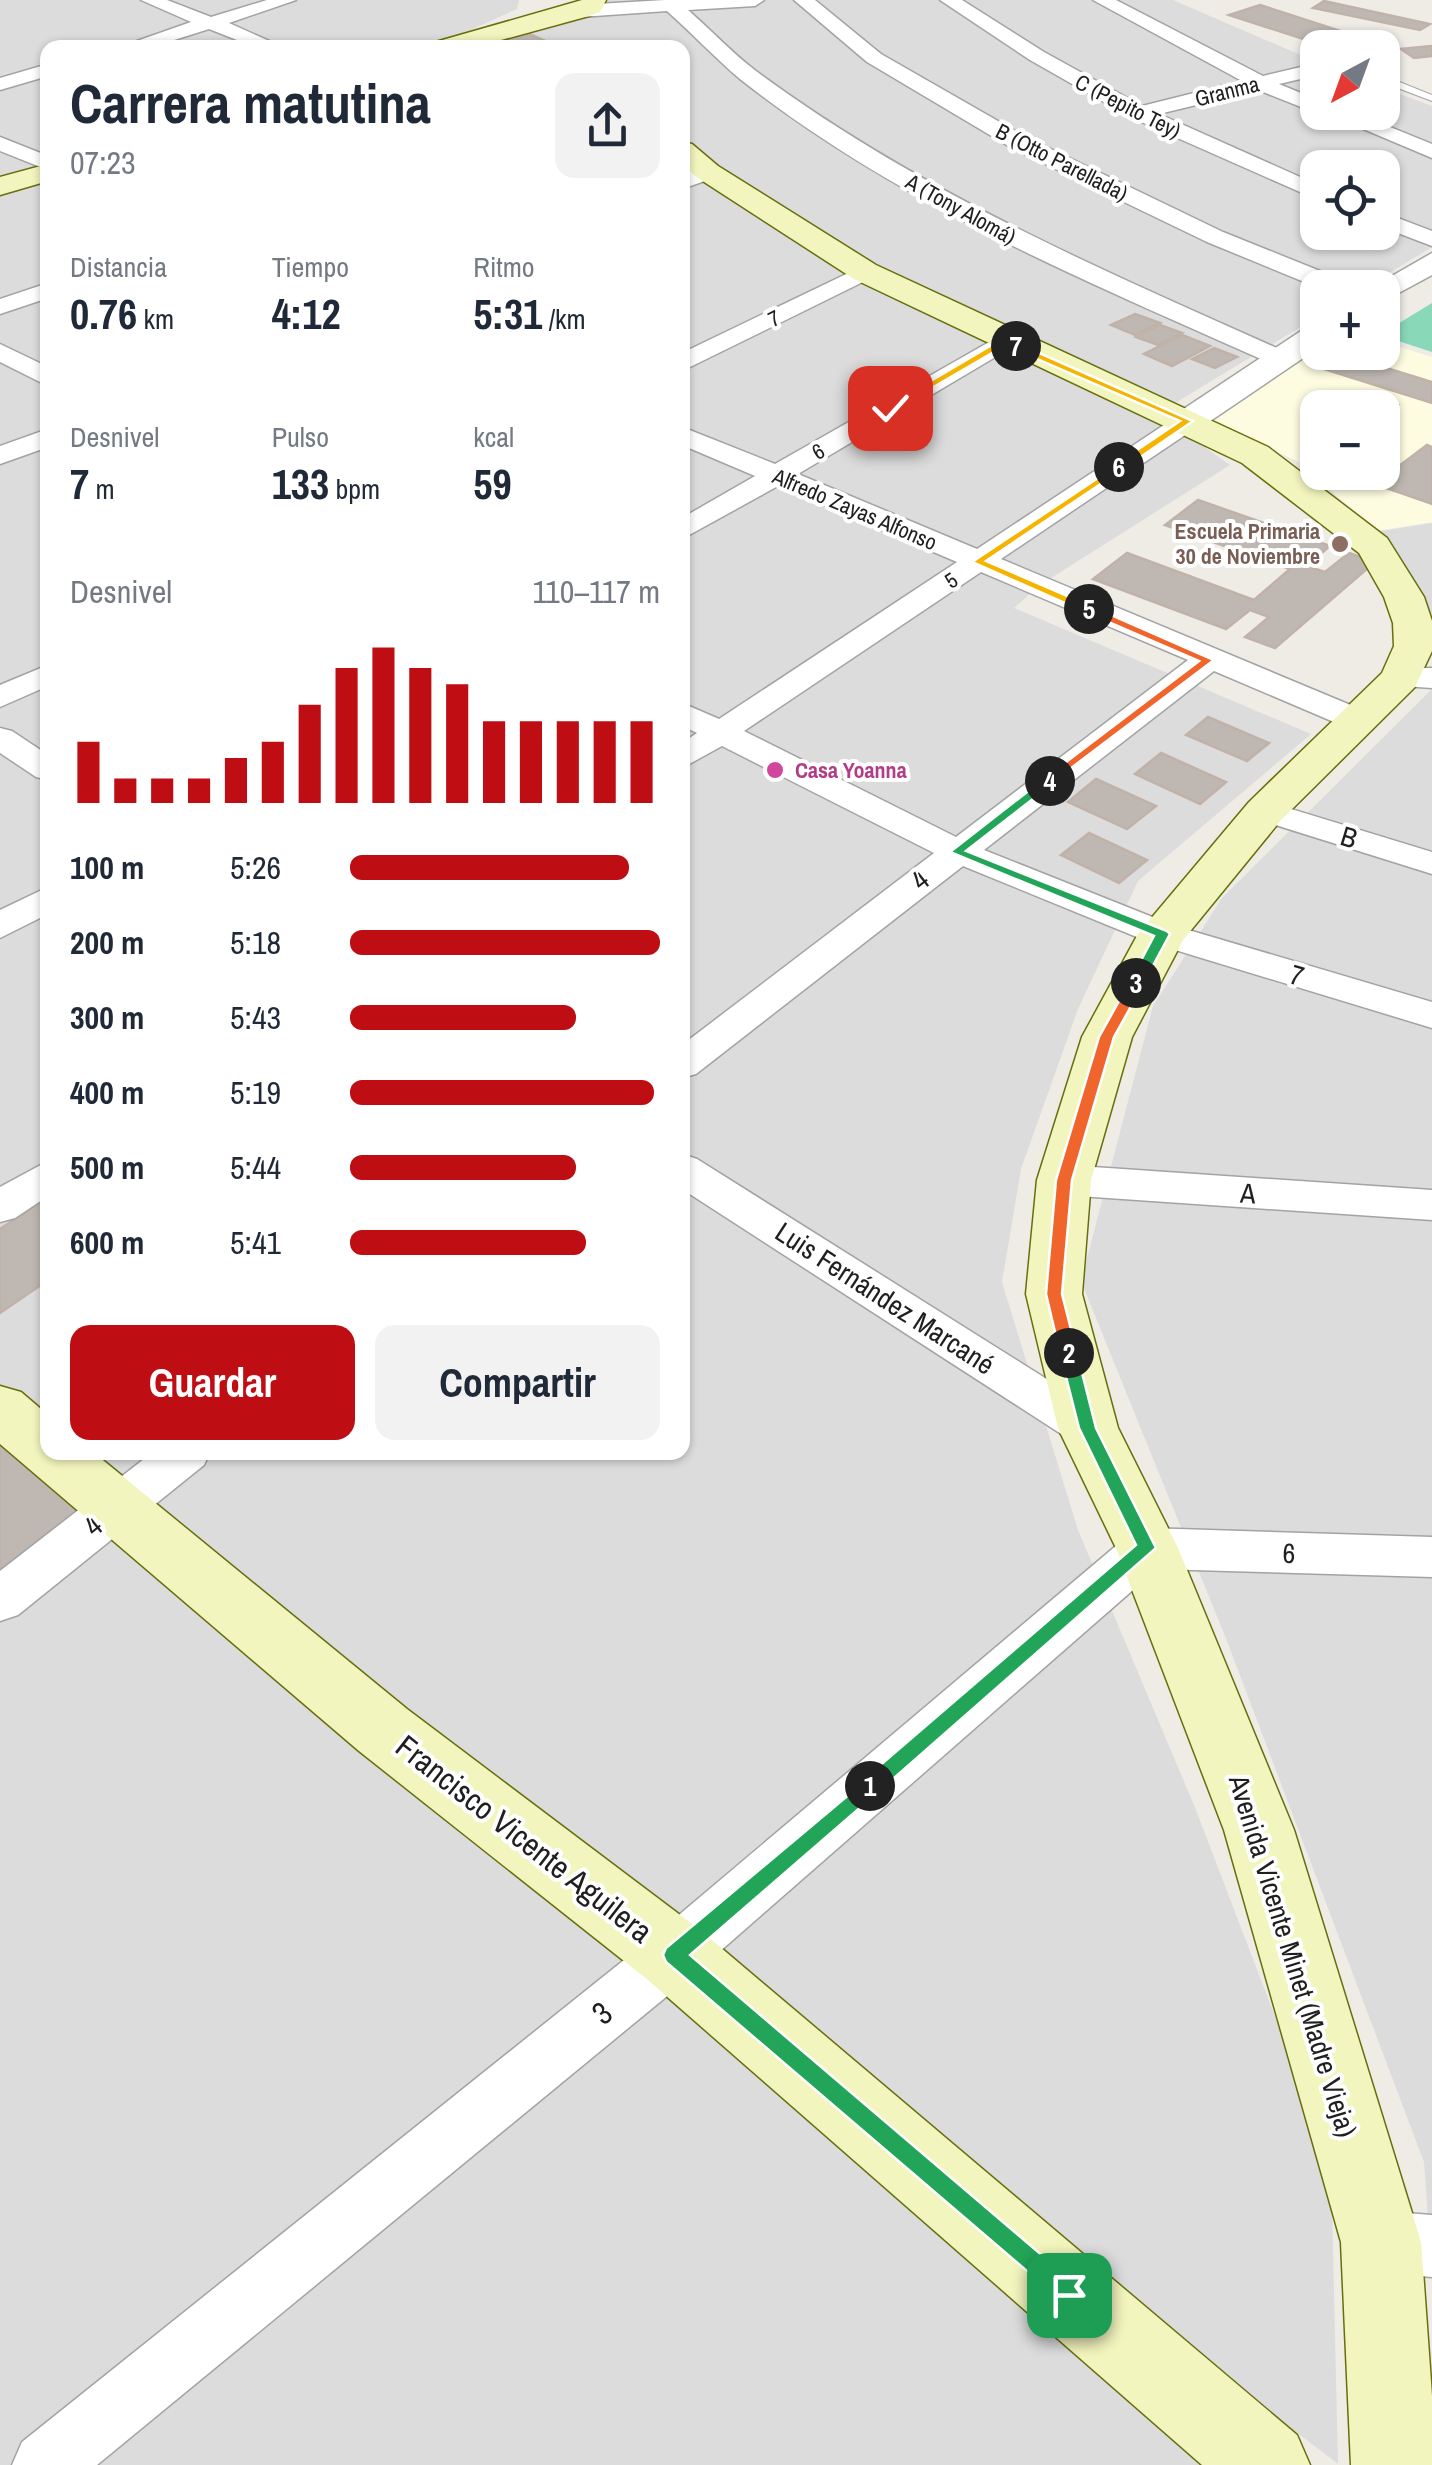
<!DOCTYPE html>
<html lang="es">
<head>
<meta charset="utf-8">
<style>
  :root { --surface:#fff; --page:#f2f2f3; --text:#1f2937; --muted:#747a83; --accent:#bf0e13 }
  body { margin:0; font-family:"Archivo Narrow",sans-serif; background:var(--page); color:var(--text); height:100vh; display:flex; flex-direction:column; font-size:38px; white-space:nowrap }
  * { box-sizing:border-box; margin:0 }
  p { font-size:32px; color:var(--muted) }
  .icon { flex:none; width:55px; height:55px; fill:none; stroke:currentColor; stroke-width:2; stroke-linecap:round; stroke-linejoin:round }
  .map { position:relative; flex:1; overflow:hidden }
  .details { position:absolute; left:40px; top:40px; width:650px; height:1420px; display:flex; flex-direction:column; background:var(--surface); border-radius:20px; box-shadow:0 2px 8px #0004 }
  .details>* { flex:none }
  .needle { width:65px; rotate:221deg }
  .controls { position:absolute; left:1300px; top:30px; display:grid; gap:20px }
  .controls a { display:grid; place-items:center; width:100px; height:100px; border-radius:20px; background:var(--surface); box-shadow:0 2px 8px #0004; font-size:50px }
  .pin { position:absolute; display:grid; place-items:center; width:85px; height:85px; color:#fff; margin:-42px; border-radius:20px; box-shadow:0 5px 15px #0006 }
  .km { position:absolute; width:50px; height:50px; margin:-25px; border-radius:50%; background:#222; color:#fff; font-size:28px; line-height:50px; text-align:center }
  .round { display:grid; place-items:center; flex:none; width:105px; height:105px; border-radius:20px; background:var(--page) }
  .summary { display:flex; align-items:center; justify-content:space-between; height:170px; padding:0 30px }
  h1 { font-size:55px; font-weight:800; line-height:75px }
  .stats { display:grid; grid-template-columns:repeat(3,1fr); gap:15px; height:170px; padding:10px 30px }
  .stats div { display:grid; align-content:center }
  .stats b { font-size:42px; font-weight:800 }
  .stats small { font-size:28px; font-weight:400 }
  .stats p { font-size:28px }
  .chart { height:280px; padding:20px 30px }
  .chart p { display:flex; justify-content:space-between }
  .chart svg { width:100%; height:180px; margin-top:10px; stroke:var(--accent); stroke-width:6 }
  .primary-button { display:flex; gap:20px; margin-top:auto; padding:20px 30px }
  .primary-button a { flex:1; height:115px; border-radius:20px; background:var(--accent); color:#fff; font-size:40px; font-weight:800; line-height:115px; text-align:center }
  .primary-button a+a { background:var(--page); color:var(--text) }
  ul { padding:0 30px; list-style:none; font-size:32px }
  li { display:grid; grid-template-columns:160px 120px 1fr; align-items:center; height:75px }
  li i { height:25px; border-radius:12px; background:var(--accent) }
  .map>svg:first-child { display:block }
  .residential { fill:#dddcdc; fill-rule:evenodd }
  .education { fill:#fdfce1; fill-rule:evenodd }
  .pitch { fill:#89d8b8 }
  .building { fill:#bfb8b2; stroke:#c0b2a9; stroke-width:2.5 }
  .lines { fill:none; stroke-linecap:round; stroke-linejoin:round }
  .service-casing { stroke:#a3a3a3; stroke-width:2 }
  .minor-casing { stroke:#a3a3a3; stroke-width:3 }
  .tertiary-casing { stroke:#a3a3a3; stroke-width:3 }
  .secondary-casing { stroke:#676f0d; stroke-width:3 }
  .service { fill:#fff; fill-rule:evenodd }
  .minor { fill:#fff; fill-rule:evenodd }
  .tertiary { fill:#fff; fill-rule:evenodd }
  .secondary { fill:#f3f5be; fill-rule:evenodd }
  .split-1 { fill:#22a559; stroke:#fff; stroke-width:2.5 }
  .split-2 { fill:#22a559; stroke:#fff; stroke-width:2.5 }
  .split-3 { fill:#f0652b; stroke:#fff; stroke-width:2.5 }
  .split-4 { fill:#22a559; stroke:#fff; stroke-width:2.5 }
  .split-5 { fill:#f0652b; stroke:#fff; stroke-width:2.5 }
  .split-6 { fill:#f5b400; stroke:#fff; stroke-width:2.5 }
  .split-7 { fill:#f5b400; stroke:#fff; stroke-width:2.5 }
  .split-8 { fill:#f5b400; stroke:#fff; stroke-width:2.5 }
  .education-dot { fill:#8d6e63; stroke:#fff; stroke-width:4 }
  .hotel-dot { fill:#d1479c; stroke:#fff; stroke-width:4 }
  .labels { text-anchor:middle; stroke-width:8; stroke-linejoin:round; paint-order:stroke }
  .far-street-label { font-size:22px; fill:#1f1f1f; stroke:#fff }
  .far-education-label { font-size:22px; font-weight:bold; fill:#785e54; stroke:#fff; text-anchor:end }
  .far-hotel-label { font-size:22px; font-weight:bold; fill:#b23c85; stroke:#fff; text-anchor:start }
  .street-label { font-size:28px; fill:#1f1f1f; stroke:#fff }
  .near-street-label { font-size:32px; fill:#1f1f1f; stroke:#fff }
</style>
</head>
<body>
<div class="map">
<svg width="1432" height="2465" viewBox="0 0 1432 2465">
  <rect width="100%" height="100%" fill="#efece6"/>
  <g class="residential">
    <path d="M0,0H519L517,9L466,32L416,47L48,48L47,162L0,177Z"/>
    <path d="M596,0H1173L1317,62L1318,112H1382L1383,88L1432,106V247L1366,287L1318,288L1317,317L1157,414L1230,465L1040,585L1014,608L1311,734L1138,881L1078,1009L1021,1169L1002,1282L1078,1530L1196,1810L1331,2163L1338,2464L674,1955L72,1453L682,1452V48L467,47ZM1318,168H1382V232H1318Z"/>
    <path d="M47,179V1432L0,1392V194Z"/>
    <path d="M1432,523V614L1374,546L1375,532Z"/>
    <path d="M1432,689V2274L1424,2162L1227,1641L1081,1281L1153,1006L1222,898Z"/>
    <path d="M0,1433L880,2161L1227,2465H0Z"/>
  </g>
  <path class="education" d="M1383,342L1432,357V522L1376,531L1299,462L1207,418L1317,350L1382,352ZM1318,408H1382V472H1318Z"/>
  <path class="pitch" d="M1432,303V352L1383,336V333Z"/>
  <g class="building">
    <path d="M1324,1L1430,24L1420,30L1313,8Z"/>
    <path d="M1260,5L1359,37L1328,47L1229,15Z"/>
    <path d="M527,33L552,44L478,48Z"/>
    <path d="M1432,46V56L1414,58L1401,49Z"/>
    <path d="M1135,314L1160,323L1135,335L1111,325Z"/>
    <path d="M1160,325L1182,333L1158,345L1136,337Z"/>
    <path d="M1182,335L1210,346L1172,366L1144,354Z"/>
    <path d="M1214,348L1237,357L1215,368L1192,359Z"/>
    <path d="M1341,354L1432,382V403L1321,368Z"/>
    <path d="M1371,397L1398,405L1382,418V408H1356Z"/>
    <path d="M1427,445L1432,447V504L1375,484Z"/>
    <path d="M1198,500L1330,546L1306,566L1325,572L1349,553L1375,562L1275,648L1245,637L1269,617L1250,610L1226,629L1093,579L1127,553L1254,600L1290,569L1165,525Z"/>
    <path d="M1208,717L1269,743L1247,761L1186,735Z"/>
    <path d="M1161,753L1226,782L1200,804L1135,774Z"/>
    <path d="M1096,779L1156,806L1127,829L1068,802Z"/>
    <path d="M1089,833L1147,860L1119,883L1061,855Z"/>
    <path d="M48,1197V1280L0,1313V1229Z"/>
    <path d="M0,1443L78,1510L0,1570Z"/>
  </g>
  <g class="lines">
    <g class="service-casing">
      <path id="service" d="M1382,75L1432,95V101L1382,82Z"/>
    </g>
    <g class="minor-casing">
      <g id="minor">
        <path d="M141,0H167L211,17L267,0H296L229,23L285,48H257L209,29L149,48H117L191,22Z"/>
        <path d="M665,0H764L755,6L688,10C711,30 732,53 756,71C919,192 1104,271 1288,353L1292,358L1288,363H1270C1088,282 898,204 740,79C715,58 692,33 667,11L580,17L571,11L580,5Z"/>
        <path d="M794,0H815L881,54L1026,137L1223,232L1350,283L1353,288H1319L1207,242L1010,147L867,62Z"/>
        <path d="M940,0H962L1044,52L1142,106L1242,81L1093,0H1116L1263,76L1318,63V75L1279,84L1318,100V112H1321L1311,111L1258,90L1159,114L1318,185V200L1130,117L1030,60Z"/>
        <path d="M48,64V76L0,90V78Z"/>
        <path d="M1323,112H1353L1432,144V158Z"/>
        <path d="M0,137L48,156V170L0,151Z"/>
        <path d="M708,165L716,167L719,172L716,177L682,189V174Z"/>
        <path d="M1382,212L1432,231V246L1382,227Z"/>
        <path d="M865,265L873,267L877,272L873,277L682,371V353Z"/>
        <path d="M48,283V298L0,314V299Z"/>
        <path d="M1005,333L1014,336L1018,341L1014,346L798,474L977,549L1179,415H1197L1201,421L1197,427L1001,559L1372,714L1376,721L1372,728H1348L1214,671L984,850L1175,926L1432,1002V1028L1149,942L963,866L696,1074L682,1078V1045L934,853L722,746L682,768V743L697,733L682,726V703L719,719L957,562L778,486L682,539V518L755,476L682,445V427L775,464ZM981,572L1188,660L956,837L744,731Z"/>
        <path d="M0,344L48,367V386L0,362Z"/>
        <path d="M48,429V447L0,464V446Z"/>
        <path d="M48,665V686L0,707V685Z"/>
        <path d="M1400,668H1432V688L1389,685L1384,678L1389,671Z"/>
        <path d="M0,728L12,731L48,755V780L36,777L0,753Z"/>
        <path d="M1265,801L1432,852V874L1253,818L1248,811L1253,804Z"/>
        <path d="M48,887V914L0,938V910Z"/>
        <path d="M682,1154L697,1159L1104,1415L1111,1428L1104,1441L1088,1446L1072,1441L682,1189Z"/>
        <path d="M48,1161V1196L15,1218L0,1222V1187Z"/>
        <path d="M1064,1165L1432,1190V1220L1064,1195L1049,1190L1043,1180L1049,1170Z"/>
        <path d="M153,1452H210L204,1465L18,1615L0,1621V1571Z"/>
        <path d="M1147,1528L1432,1537V1577L1157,1569L694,1974L97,2465H12L22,2442L654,1936L1130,1534Z"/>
        <path d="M1381,2211L1432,2215V2277L1381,2273L1359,2264L1350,2242L1359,2220Z"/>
      </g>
    </g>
    <g class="tertiary-casing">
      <g id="tertiary">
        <path d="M1432,253V275L1382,302V288H1371Z"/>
        <path d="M1318,325V348L1200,428H1176L1171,421L1176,414L1307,327Z"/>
      </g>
    </g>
    <g class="secondary-casing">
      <g id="secondary">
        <path d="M582,0H606L600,12L589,16L472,48H429L432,43Z"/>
        <path d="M682,142L692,144L718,166L876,265L1268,447L1387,538L1424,597L1432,621V651L1415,687L1281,820L1183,940L1132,1037L1091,1180L1082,1294L1118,1428L1178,1548L1294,1830L1421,2242L1432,2396V2465H1351L1341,2242L1224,1830L1116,1548L1058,1428L1026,1294L1037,1180L1082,1037L1138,934L1249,802L1382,673L1394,646L1393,623L1384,597L1359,553L1242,463L854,279L698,178L682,165Z"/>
        <path d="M48,164V181L0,195V177Z"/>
        <path d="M0,1386L21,1392L48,1415V1452H93L407,1709L700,1930L1297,2435L1310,2465H1202L648,1980L359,1751L0,1444Z"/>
      </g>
    </g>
    <use href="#service" class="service"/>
    <use href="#minor" class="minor"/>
    <use href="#tertiary" class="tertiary"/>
    <use href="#secondary" class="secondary"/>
  </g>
  <path class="split-1" d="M870,1777L880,1786L877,1793L690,1955L1078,2286L1081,2295L1078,2304L1069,2307L666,1962L663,1955L666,1948Z"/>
  <path class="split-2" d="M1069,1346L1077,1353L1096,1428L1156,1548L877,1793H863V1780L1136,1545L1079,1428L1060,1353Z"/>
  <path class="split-3" d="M1136,978L1144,983L1114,1037L1072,1180L1062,1294L1077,1353L1069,1360L1060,1353L1046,1294L1056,1180L1099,1037L1129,983Z"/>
  <path class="split-4" d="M1045,778L1056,781L966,851L1167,931L1170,934L1142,986L1129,983L1154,936L950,852Z"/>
  <path class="split-5" d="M1085,607H1093L1214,660L1050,784L1045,783V778L1199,661L1085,612Z"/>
  <path class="split-6" d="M1119,464L1123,469L986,561L1093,607V612H1085L972,562Z"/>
  <path class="split-7" d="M1012,344H1019L1193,421L1123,469H1115V465L1180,421L1012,348Z"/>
  <path class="split-8" d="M1002,339L1021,346L1016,349L1006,345L894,410L885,408Z"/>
  <circle class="education-dot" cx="1340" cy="544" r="10"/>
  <circle class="hotel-dot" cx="775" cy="770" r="10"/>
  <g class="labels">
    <g class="far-street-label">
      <text transform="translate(1227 91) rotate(-14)" y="8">Granma</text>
      <text transform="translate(1128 106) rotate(27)" y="8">C (Pepito Tey)</text>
      <text transform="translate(1062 162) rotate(27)" y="8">B (Otto Parellada)</text>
      <text transform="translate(961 209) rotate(29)" y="8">A (Tony Alomá)</text>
      <text transform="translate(774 318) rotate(-26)" y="8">7</text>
      <text transform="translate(818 451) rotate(-30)" y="8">6</text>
      <text transform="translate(855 509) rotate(23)" y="8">Alfredo Zayas Alfonso</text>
      <text transform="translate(951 580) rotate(-34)" y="8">5</text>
    </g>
    <g class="far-education-label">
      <text x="1320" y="539">Escuela Primaria<tspan x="1320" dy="25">30 de Noviembre</tspan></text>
    </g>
    <g class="far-hotel-label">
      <text x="795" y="778">Casa Yoanna</text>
    </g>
    <g class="street-label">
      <text transform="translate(1349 837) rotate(17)" y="10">B</text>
      <text transform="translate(920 880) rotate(-38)" y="10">4</text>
      <text transform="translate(1297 975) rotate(17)" y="10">7</text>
      <text transform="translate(1248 1193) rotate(4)" y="10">A</text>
      <text transform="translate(885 1298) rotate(33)" y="10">Luis Fernández Marcané</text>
      <text transform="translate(93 1526) rotate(-39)" y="10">4</text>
      <text transform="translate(1289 1553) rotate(2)" y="10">6</text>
      <text transform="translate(1293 1956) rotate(73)" y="10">Avenida Vicente Minet (Madre Vieja)</text>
    </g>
    <g class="near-street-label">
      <text transform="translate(524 1839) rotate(38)" y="11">Francisco Vicente Aguilera</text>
      <text transform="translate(602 2013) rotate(-39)" y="11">3</text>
    </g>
  </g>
</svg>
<div class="controls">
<a><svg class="needle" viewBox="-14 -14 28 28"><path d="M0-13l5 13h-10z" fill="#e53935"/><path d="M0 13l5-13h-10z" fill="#747a83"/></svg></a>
<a><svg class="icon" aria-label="locate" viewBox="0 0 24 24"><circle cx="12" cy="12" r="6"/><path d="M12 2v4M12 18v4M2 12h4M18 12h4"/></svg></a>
<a>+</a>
<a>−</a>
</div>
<div class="pin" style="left:1069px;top:2295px;background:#1e9e55"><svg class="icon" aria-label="arrive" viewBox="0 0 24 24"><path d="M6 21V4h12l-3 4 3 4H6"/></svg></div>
<div class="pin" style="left:890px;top:408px;background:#d93025"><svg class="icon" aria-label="check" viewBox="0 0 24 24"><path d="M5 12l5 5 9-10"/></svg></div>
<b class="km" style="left:870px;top:1786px">1</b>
<b class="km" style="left:1069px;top:1353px">2</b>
<b class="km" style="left:1136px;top:983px">3</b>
<b class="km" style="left:1050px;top:781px">4</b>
<b class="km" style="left:1089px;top:609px">5</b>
<b class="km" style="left:1119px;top:467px">6</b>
<b class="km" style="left:1016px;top:346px">7</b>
<section class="details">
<div class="summary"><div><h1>Carrera matutina</h1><p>07:23</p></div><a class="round"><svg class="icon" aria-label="share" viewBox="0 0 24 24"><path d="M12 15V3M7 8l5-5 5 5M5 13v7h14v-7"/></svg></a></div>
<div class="stats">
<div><p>Distancia</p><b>0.76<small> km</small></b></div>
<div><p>Tiempo</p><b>4:12</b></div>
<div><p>Ritmo</p><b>5:31<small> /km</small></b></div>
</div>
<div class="stats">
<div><p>Desnivel</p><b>7<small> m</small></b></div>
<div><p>Pulso</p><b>133<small> bpm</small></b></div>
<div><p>kcal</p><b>59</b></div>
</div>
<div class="chart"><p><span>Desnivel</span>110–117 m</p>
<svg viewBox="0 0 160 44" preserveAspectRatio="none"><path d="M5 44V29M15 44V38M25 44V38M35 44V38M45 44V33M55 44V29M65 44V20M75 44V11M85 44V6M95 44V11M105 44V15M115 44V24M125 44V24M135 44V24M145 44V24M155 44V24"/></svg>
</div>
<ul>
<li><b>100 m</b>5:26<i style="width:90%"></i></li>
<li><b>200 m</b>5:18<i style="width:100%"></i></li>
<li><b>300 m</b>5:43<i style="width:73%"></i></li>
<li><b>400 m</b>5:19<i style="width:98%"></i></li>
<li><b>500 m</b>5:44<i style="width:73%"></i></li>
<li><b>600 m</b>5:41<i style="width:76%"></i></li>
</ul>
<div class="primary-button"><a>Guardar</a><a>Compartir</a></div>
</section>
</div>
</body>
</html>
